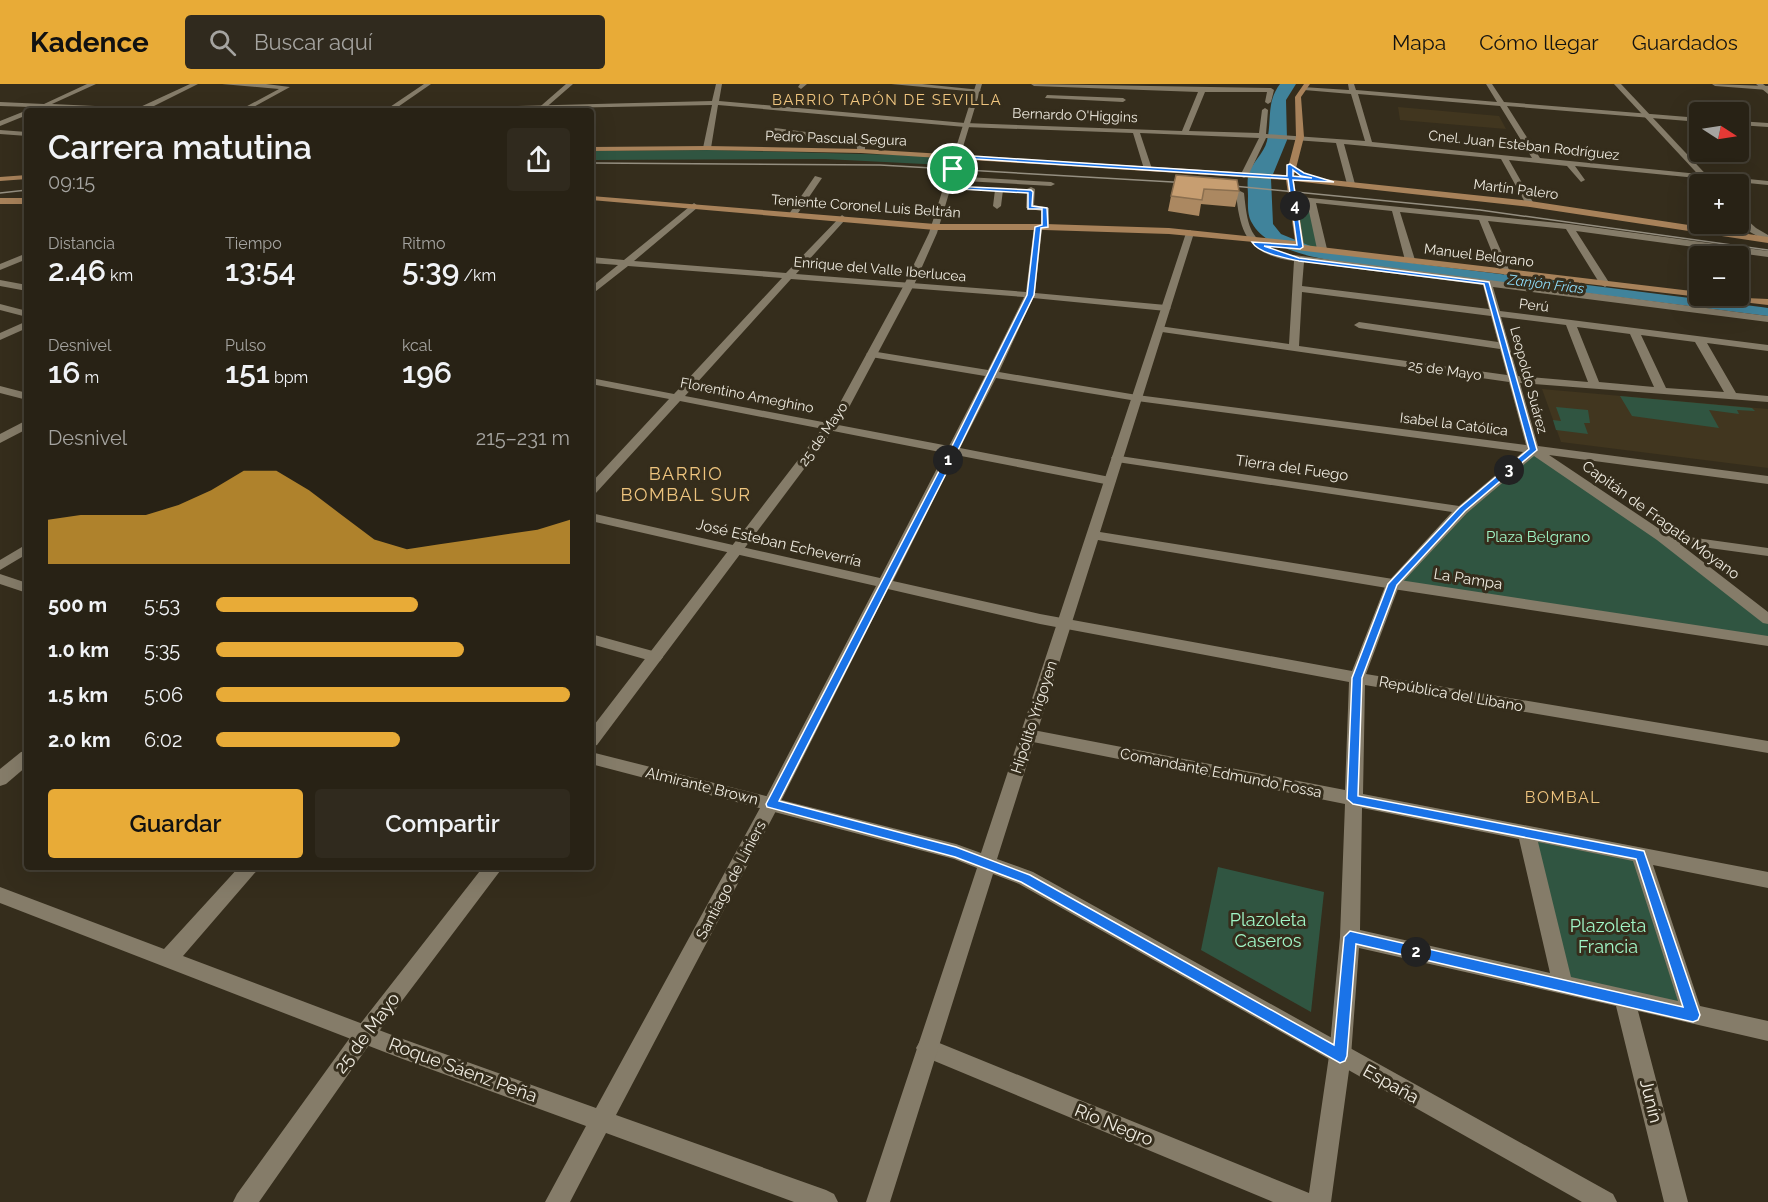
<!DOCTYPE html>
<html lang="es">
<head>
<meta charset="utf-8">
<style>
  :root { --surface:#282215; --page:#302a1e; --text:#f1f3f6; --muted:#a5a4a0; --line:#443f34; --accent:#e8ab37 }
  body { margin:0; font-family:Raleway,sans-serif; background:var(--page); color:var(--text); height:100vh; display:flex; flex-direction:column; font-size:22px; white-space:nowrap }
  * { box-sizing:border-box; margin:0 }
  p { font-size:20px; color:var(--muted) }
  .icon { flex:none; width:33px; height:33px; fill:none; stroke:currentColor; stroke-width:2; stroke-linecap:round; stroke-linejoin:round }
  .map { position:relative; flex:1; overflow:hidden }
  .drawer { position:absolute; left:24px; top:24px; width:570px; height:762px; display:flex; flex-direction:column; background:var(--surface); border-radius:6px; box-shadow:0 6px 24px #0002,0 0 0 2px var(--line) }
  .drawer>* { flex:none }
  .needle { width:39px; rotate:102deg }
  .controls { position:absolute; left:1689px; top:18px; display:grid; gap:12px }
  .controls a { display:grid; place-items:center; width:60px; height:60px; border-radius:6px; background:var(--surface); box-shadow:0 6px 24px #0002,0 0 0 2px var(--line); font-size:30px }
  .pin { position:absolute; display:grid; place-items:center; width:51px; height:51px; color:#fff; margin:-26px; border:3px solid #fff; border-radius:50%; box-shadow:0 2px 6px #0007 }
  .km { position:absolute; width:30px; height:30px; margin:-15px; border-radius:50%; background:#222; color:#fff; font-size:16px; line-height:30px; text-align:center }
  .round { display:grid; place-items:center; flex:none; width:63px; height:63px; border-radius:6px; background:var(--page) }
  .overview { display:flex; align-items:center; justify-content:space-between; height:102px; padding:0 24px }
  h1 { font-size:33px; font-weight:600; line-height:45px }
  .figures { display:grid; grid-template-columns:repeat(3,1fr); gap:9px; height:102px; padding:6px 24px }
  .figures div { display:grid; align-content:center }
  .figures b { font-size:30px; font-weight:600 }
  .figures small { font-size:16px; font-weight:400 }
  .figures p { font-size:16px }
  .chart { height:168px; padding:12px 24px }
  .chart p { display:flex; justify-content:space-between }
  .chart svg { width:100%; height:108px; margin-top:6px; fill:var(--accent); opacity:.7 }
  .cta { display:flex; gap:12px; margin-top:auto; padding:12px 24px }
  .cta a { flex:1; height:69px; border-radius:6px; background:var(--accent); color:#111; font-size:24px; font-weight:600; line-height:69px; text-align:center }
  .cta a+a { background:var(--page); color:var(--text) }
  ul { padding:0 24px; list-style:none; font-size:20px }
  li { display:grid; grid-template-columns:96px 72px 1fr; align-items:center; height:45px }
  li i { height:15px; border-radius:8px; background:var(--accent) }
  header { display:flex; align-items:center; gap:36px; box-sizing:border-box; height:84px; padding:0 30px; background:var(--accent); color:#111 }
  header strong { font-size:28px }
  nav { display:flex; gap:33px; margin-inline-start:auto; font-size:21px }
  .search { width:420px; height:54px; background:var(--page); display:flex; align-items:center; gap:15px; box-sizing:border-box; padding:0 21px; border-radius:6px; color:var(--muted); font-size:22px }
  .map>svg:first-child { display:block }
  .built { fill:#41361f }
  .green { fill:#305541 }
  .water { fill:#40839b }
  .lines { fill:none; stroke-linecap:round; stroke-linejoin:round }
  .minor { fill:#857c69; fill-rule:evenodd }
  .tertiary { fill:#857c69; fill-rule:evenodd }
  .secondary { fill:#a8825a; fill-rule:evenodd }
  .tram { stroke:#958f81; stroke-width:1.5 }
  .wall { fill:#ab8861 }
  .building { fill:#c79e71; stroke:#8b6f4f; stroke-width:1.5 }
  .route { fill:#1a73e8; stroke:#fff; stroke-width:1.5; fill-rule:evenodd }
  .labels { text-anchor:middle; stroke-width:6; stroke-linejoin:round; paint-order:stroke }
  .far-street-label { font-size:14px; fill:#efebe0; stroke:#352d1c }
  .far-water-label { font-size:14px; font-style:italic; fill:#8edbf8; stroke:#352d1c }
  .far-quarter-label { font-size:15px; letter-spacing:1.5px; fill:#efc57f; stroke:#352d1c }
  .street-label { font-size:15px; fill:#efebe0; stroke:#352d1c }
  .park-label { font-size:15px; fill:#a0f6c6; stroke:#352d1c }
  .neighbourhood-label { font-size:16px; letter-spacing:1.5px; fill:#efc57f; stroke:#352d1c }
  .quarter-label { font-size:18px; letter-spacing:1.5px; fill:#efc57f; stroke:#352d1c }
  .near-park-label { font-size:18px; fill:#a0f6c6; stroke:#352d1c }
  .near-street-label { font-size:18px; fill:#efebe0; stroke:#352d1c }
</style>
</head>
<body>
<header>
<strong>Kadence</strong>
<div class="search"><svg class="icon" aria-label="search" viewBox="0 0 24 24"><circle cx="10" cy="10" r="6"/><path d="M15 15l6 6"/></svg>Buscar aquí</div>
<nav><a>Mapa</a><a>Cómo llegar</a><a>Guardados</a></nav>
</header>
<div class="map">
<svg width="1768" height="1118" viewBox="0 0 1768 1118">
  <rect width="100%" height="100%" fill="#352d1c"/>
  <g class="built">
    <path d="M1398,23L1499,32L1506,45L1400,36Z"/>
    <path d="M1542,305L1768,325V384L1561,358Z"/>
  </g>
  <g class="green">
    <path d="M713,66L934,72L946,76L944,81L825,75L591,76V67Z"/>
    <path d="M1294,114L1311,116L1322,165L1300,163Z"/>
    <path d="M1620,312L1752,324L1755,327L1737,326L1739,330L1709,326L1719,344L1632,332Z"/>
    <path d="M1556,323L1588,326L1590,339H1584L1588,350L1556,346L1553,336L1561,337Z"/>
    <path d="M1534,369L1658,454L1768,539V555L1399,499L1463,428Z"/>
    <path d="M1527,749L1640,771L1693,931L1563,902Z"/>
    <path d="M1218,783L1324,808L1311,928L1201,866Z"/>
  </g>
  <path class="water" d="M1280,0H1296L1286,16L1287,56L1271,95L1273,140L1281,150L1325,168L1761,223L1768,224V232L1355,180C1326,176 1267,168 1252,139C1247,131 1248,120 1248,112C1248,106 1247,99 1248,93C1250,80 1264,70 1267,57C1272,37 1266,18 1280,0Z"/>
  <g class="lines">
    <g class="minor">
      <path d="M87,0H96L52,20L138,24L190,0H198L148,25L153,27L0,22V18L44,20Z"/>
      <path d="M222,0H266L290,3L246,27H238L279,5Z"/>
      <path d="M424,0H431L392,27H384Z"/>
      <path d="M716,0H722L719,17L965,39L1182,47L1198,8L1034,2L1031,0L1271,4L1274,6L1271,18L1268,20L1265,18L1267,8H1205L1189,47L1259,49L1262,26L1265,24L1268,26L1266,50L1365,57L1351,10L1304,6L1302,3L1349,6L1348,0H1354L1356,6L1497,18L1486,0H1492L1504,18L1700,34V38L1507,22L1540,74L1768,97V101L1575,82L1585,96L1581,98L1567,82L1509,76L1534,120L1530,123L1526,120L1501,75L1344,60L1355,100L1351,102L1347,100L1336,59L1266,54L1248,92L1244,94L1240,92L1259,54L1140,49L1152,85L1148,87L1144,85L1133,49L965,43L718,21L711,64L707,66L703,64L712,21L403,27L406,25L712,17ZM1358,10L1500,22L1532,74L1372,58Z"/>
      <path d="M800,0H807L801,5L798,3Z"/>
      <path d="M891,0H922L981,6L978,8Z"/>
      <path d="M1756,0H1763L1768,4V10Z"/>
      <path d="M1047,11L1123,14L1126,16L1123,18L1045,14Z"/>
      <path d="M25,27H30H27V31L0,42V37Z"/>
      <path d="M1738,37L1768,39V43L1738,41Z"/>
      <path d="M775,44L861,55L865,59V67L858,69L856,59L772,48Z"/>
      <path d="M0,46L27,48V52L0,50Z"/>
      <path d="M815,92L822,94L796,132H790L789,130Z"/>
      <path d="M950,92L1051,98L1055,100L1051,102L947,96L946,94Z"/>
      <path d="M1031,103L1035,105L1034,121L1049,124V143L1042,145L1035,209L1166,221L1171,224L1166,227L1033,214L999,288L1137,311L1526,361L1509,298L1155,247V243L1159,242L1289,260L1294,177C1249,171 1240,151 1236,109L1240,107L1244,109C1248,146 1250,158 1286,170L1768,232V238L1493,203L1500,227L1768,261V267L1707,259L1736,309L1768,312V318L1520,299L1538,362L1768,392V400L1549,371L1667,450L1768,464V472L1680,460L1768,528V540L1763,539L1657,456L1534,372L1467,429L1399,502L1366,590L1768,657V669L1365,601L1363,710L1768,788V804L1653,781L1700,922L1768,937V957L1638,927L1688,1118H1664L1616,922L1359,864L1351,972L1331,1118H1273L920,971L916,964L920,957L927,954L1309,1109L1329,972L1340,853L1345,720L1028,657L1022,655L1020,651L1022,647L1028,645L1345,706L1349,598L1040,540L888,505L777,725L616,1031L826,1106L834,1110L838,1118H794L606,1049L570,1118H545L586,1042L400,974L0,819V803L164,865L239,783H260L183,872L400,954L596,1024L765,715L876,502L591,437V429L880,494L945,369L680,317L595,410L591,411V399L669,315L591,300V294L674,310L782,194L628,182L591,211V203L618,181L591,179V173L624,176L694,119L698,122L697,124L634,177L786,189L842,131L846,134L845,136L796,190L1026,208L1034,143L1041,141V127L1026,124L1027,105ZM1304,178L1483,201L1489,225L1302,202ZM791,195L1024,213L988,286L871,267L866,270L871,273L985,292L949,362L685,312ZM1302,208L1491,232L1498,258L1359,238L1354,241L1359,244L1500,265L1507,291L1299,262ZM1501,233L1566,241L1588,298L1518,292ZM1577,243L1630,250L1654,303L1599,298ZM1641,251L1695,258L1724,308L1666,304ZM996,294L1137,317L1523,368L1459,422L1113,371L1111,374L1117,378L1452,428L1386,500L1352,587L1040,530L893,497L956,371L1110,401L1116,397L1110,393L960,364ZM1362,724L1519,755L1550,889L1360,846ZM1538,758L1633,777L1678,917L1571,893Z"/>
      <path d="M999,104L1003,106L1001,122L997,125L993,122L995,106Z"/>
      <path d="M1291,112L1569,140L1768,167V173L1576,147L1610,200L1605,203L1600,200L1566,145L1488,137L1510,188L1505,191L1500,188L1479,136L1400,128L1415,176L1410,179L1405,176L1392,127L1316,119L1327,165L1322,168L1317,165L1307,118L1291,116Z"/>
      <path d="M27,169V175L0,186V180Z"/>
      <path d="M0,196L27,201V207L0,202Z"/>
      <path d="M0,220L27,227V233L0,226Z"/>
      <path d="M27,237V244L0,256V249Z"/>
      <path d="M0,302L27,309V316L0,309Z"/>
      <path d="M591,550L660,569L663,573L660,577L655,578L591,560Z"/>
      <path d="M27,667V682L6,700L0,702V685L21,668Z"/>
    </g>
    <g class="tertiary">
      <path d="M566,0H573L542,27H535Z"/>
      <path d="M976,0H982L937,149L914,201L846,329L597,661L591,663V645L835,328L904,201L929,149Z"/>
      <path d="M1614,0H1621L1715,100H1707Z"/>
      <path d="M1712,0L1768,2V6L1715,2Z"/>
      <path d="M1738,128L1756,144L1768,151V158L1750,148L1738,136Z"/>
      <path d="M1190,146L1194,149L1100,448L1393,495L1768,552V562L1393,505L1098,456L997,775L1033,788L1613,1110L1617,1118H1582L1019,800L993,790L890,1118H866L977,784L954,775L591,680V668L956,760L981,769L1186,149Z"/>
      <path d="M27,336V345L0,359V350Z"/>
      <path d="M27,460V470L0,486V476Z"/>
      <path d="M0,490L27,499V509L0,500Z"/>
      <path d="M483,783H503L371,958L259,1118H233L237,1110L357,944Z"/>
    </g>
    <g class="secondary">
      <path d="M1304,0H1310L1301,13L1304,53L1294,92L1530,117L1768,153V159L1530,123L1294,97L1304,161L1700,208V212L1768,215V221L1288,165L1284,161L1169,150L1045,146H935L591,116V112L935,140H1045L1169,144L1295,157L1286,96L861,69L707,66L591,67V63L707,62L861,65L1286,91L1296,53L1295,13Z"/>
      <path d="M27,91V95L0,97V93Z"/>
      <rect x="0" y="114" width="27" height="6"/>
    </g>
    <g class="tram">
      <path d="M591,79L880,81L1190,99"/>
      <path d="M1223,101L1480,126L1768,166"/>
      <path d="M0,109L27,106"/>
    </g>
  </g>
  <path class="wall" d="M1176,91L1239,107L1235,123L1201,120L1199,132L1168,127L1171,112Z"/>
  <path class="building" d="M1176,91L1237,96L1239,107L1204,105L1202,116L1171,112Z"/>
  <path class="route" d="M957,71L1287,92V81L1290,80L1304,89L1334,98L1293,96L1303,163L1300,165L1264,162L1299,174L1489,198L1537,366L1465,427L1397,501L1362,594L1358,712L1644,767L1700,931L1698,936L1693,938L1356,860L1347,972L1345,977L1340,979L1021,798L955,773L767,723L766,720L950,366L1027,211L1035,143L1042,141V125H1028V109L945,104L954,72ZM959,74L1288,95L1297,161L1252,158C1258,169 1285,174 1299,177L1484,200L1529,365L1459,424L1388,500L1352,594L1347,715L1353,720L1636,775L1683,923L1350,847L1344,853L1334,961L1030,791L956,763L779,717L958,366L1034,211L1041,144L1048,143L1047,124L1032,122L1033,108L1031,106L950,102ZM1293,86L1301,92L1312,94L1293,92Z"/>
  <g class="labels">
    <g class="far-street-label">
      <text transform="translate(1075 31) rotate(2)" y="5">Bernardo O'Higgins</text>
      <text transform="translate(836 54) rotate(2)" y="5">Pedro Pascual Segura</text>
      <text transform="translate(1524 61) rotate(6)" y="5">Cnel. Juan Esteban Rodríguez</text>
      <text transform="translate(1516 105) rotate(7)" y="5">Martín Palero</text>
      <text transform="translate(866 122) rotate(4)" y="5">Teniente Coronel Luis Beltrán</text>
      <text transform="translate(1479 171) rotate(7)" y="5">Manuel Belgrano</text>
      <text transform="translate(880 185) rotate(5)" y="5">Enrique del Valle Iberlucea</text>
      <text transform="translate(1534 221) rotate(7)" y="5">Perú</text>
      <text transform="translate(1445 286) rotate(8)" y="5">25 de Mayo</text>
      <text transform="translate(1529 296) rotate(75)" y="5">Leopoldo Suárez</text>
      <text transform="translate(747 311) rotate(11)" y="5">Florentino Ameghino</text>
      <text transform="translate(1454 340) rotate(7)" y="5">Isabel la Católica</text>
      <text transform="translate(823 350) rotate(-55)" y="5">25 de Mayo</text>
    </g>
    <g class="far-water-label">
      <text transform="translate(1546 200) rotate(7)" y="5">Zanjón Frías</text>
    </g>
    <g class="far-quarter-label">
      <text x="887" y="21">BARRIO TAPÓN DE SEVILLA</text>
    </g>
    <g class="street-label">
      <text transform="translate(1292 384) rotate(8)" y="5">Tierra del Fuego</text>
      <text transform="translate(1661 436) rotate(36)" y="5">Capitán de Fragata Moyano</text>
      <text transform="translate(779 459) rotate(13)" y="5">José Esteban Echeverría</text>
      <text transform="translate(1468 495) rotate(9)" y="5">La Pampa</text>
      <text transform="translate(1451 610) rotate(10)" y="5">República del Libano</text>
      <text transform="translate(1034 633) rotate(-72)" y="5">Hipólito Yrigoyen</text>
      <text transform="translate(1221 689) rotate(11)" y="5">Comandante Edmundo Fossa</text>
      <text transform="translate(702 702) rotate(14)" y="5">Almirante Brown</text>
      <text transform="translate(731 796) rotate(-62)" y="5">Santiago de Liniers</text>
    </g>
    <g class="park-label">
      <text x="1538" y="458">Plaza Belgrano</text>
    </g>
    <g class="neighbourhood-label">
      <text x="1563" y="719">BOMBAL</text>
    </g>
    <g class="quarter-label">
      <text x="686" y="396">BARRIO<tspan x="686" dy="21">BOMBAL SUR</tspan></text>
    </g>
    <g class="near-park-label">
      <text x="1268" y="842">Plazoleta<tspan x="1268" dy="21">Caseros</tspan></text>
      <text x="1608" y="848">Plazoleta<tspan x="1608" dy="21">Francia</tspan></text>
    </g>
    <g class="near-street-label">
      <text transform="translate(367 949) rotate(-53)" y="6">25 de Mayo</text>
      <text transform="translate(463 986) rotate(20)" y="6">Roque Sáenz Peña</text>
      <text transform="translate(1391 1000) rotate(29)" y="6">España</text>
      <text transform="translate(1651 1017) rotate(76)" y="6">Junín</text>
      <text transform="translate(1114 1041) rotate(22)" y="6">Río Negro</text>
    </g>
  </g>
</svg>
<div class="controls">
<a><svg class="needle" viewBox="-14 -14 28 28"><path d="M0-13l5 13h-10z" fill="#e53935"/><path d="M0 13l5-13h-10z" fill="#a5a4a0"/></svg></a>
<a>+</a>
<a>−</a>
</div>
<div class="pin" style="left:953px;top:85px;background:#1e9e55"><svg class="icon" aria-label="arrive" viewBox="0 0 24 24"><path d="M6 21V4h12l-3 4 3 4H6"/></svg></div>
<b class="km" style="left:948px;top:376px">1</b>
<b class="km" style="left:1416px;top:868px">2</b>
<b class="km" style="left:1509px;top:386px">3</b>
<b class="km" style="left:1295px;top:122px">4</b>
<section class="drawer">
<div class="overview"><div><h1>Carrera matutina</h1><p>09:15</p></div><a class="round"><svg class="icon" aria-label="share" viewBox="0 0 24 24"><path d="M12 15V3M7 8l5-5 5 5M5 13v7h14v-7"/></svg></a></div>
<div class="figures">
<div><p>Distancia</p><b>2.46<small> km</small></b></div>
<div><p>Tiempo</p><b>13:54</b></div>
<div><p>Ritmo</p><b>5:39<small> /km</small></b></div>
</div>
<div class="figures">
<div><p>Desnivel</p><b>16<small> m</small></b></div>
<div><p>Pulso</p><b>151<small> bpm</small></b></div>
<div><p>kcal</p><b>196</b></div>
</div>
<div class="chart"><p><span>Desnivel</span>215–231 m</p>
<svg viewBox="0 0 160 44" preserveAspectRatio="none"><path d="M0 44V26L10 24L20 24L30 24L40 20L50 14L60 6L70 6L80 14L90 24L100 34L110 38L120 36L130 34L140 32L150 30L160 26V44z"/></svg>
</div>
<ul>
<li><b>500 m</b>5:53<i style="width:57%"></i></li>
<li><b>1.0 km</b>5:35<i style="width:70%"></i></li>
<li><b>1.5 km</b>5:06<i style="width:100%"></i></li>
<li><b>2.0 km</b>6:02<i style="width:52%"></i></li>
</ul>
<div class="cta"><a>Guardar</a><a>Compartir</a></div>
</section>
</div>
</body>
</html>
